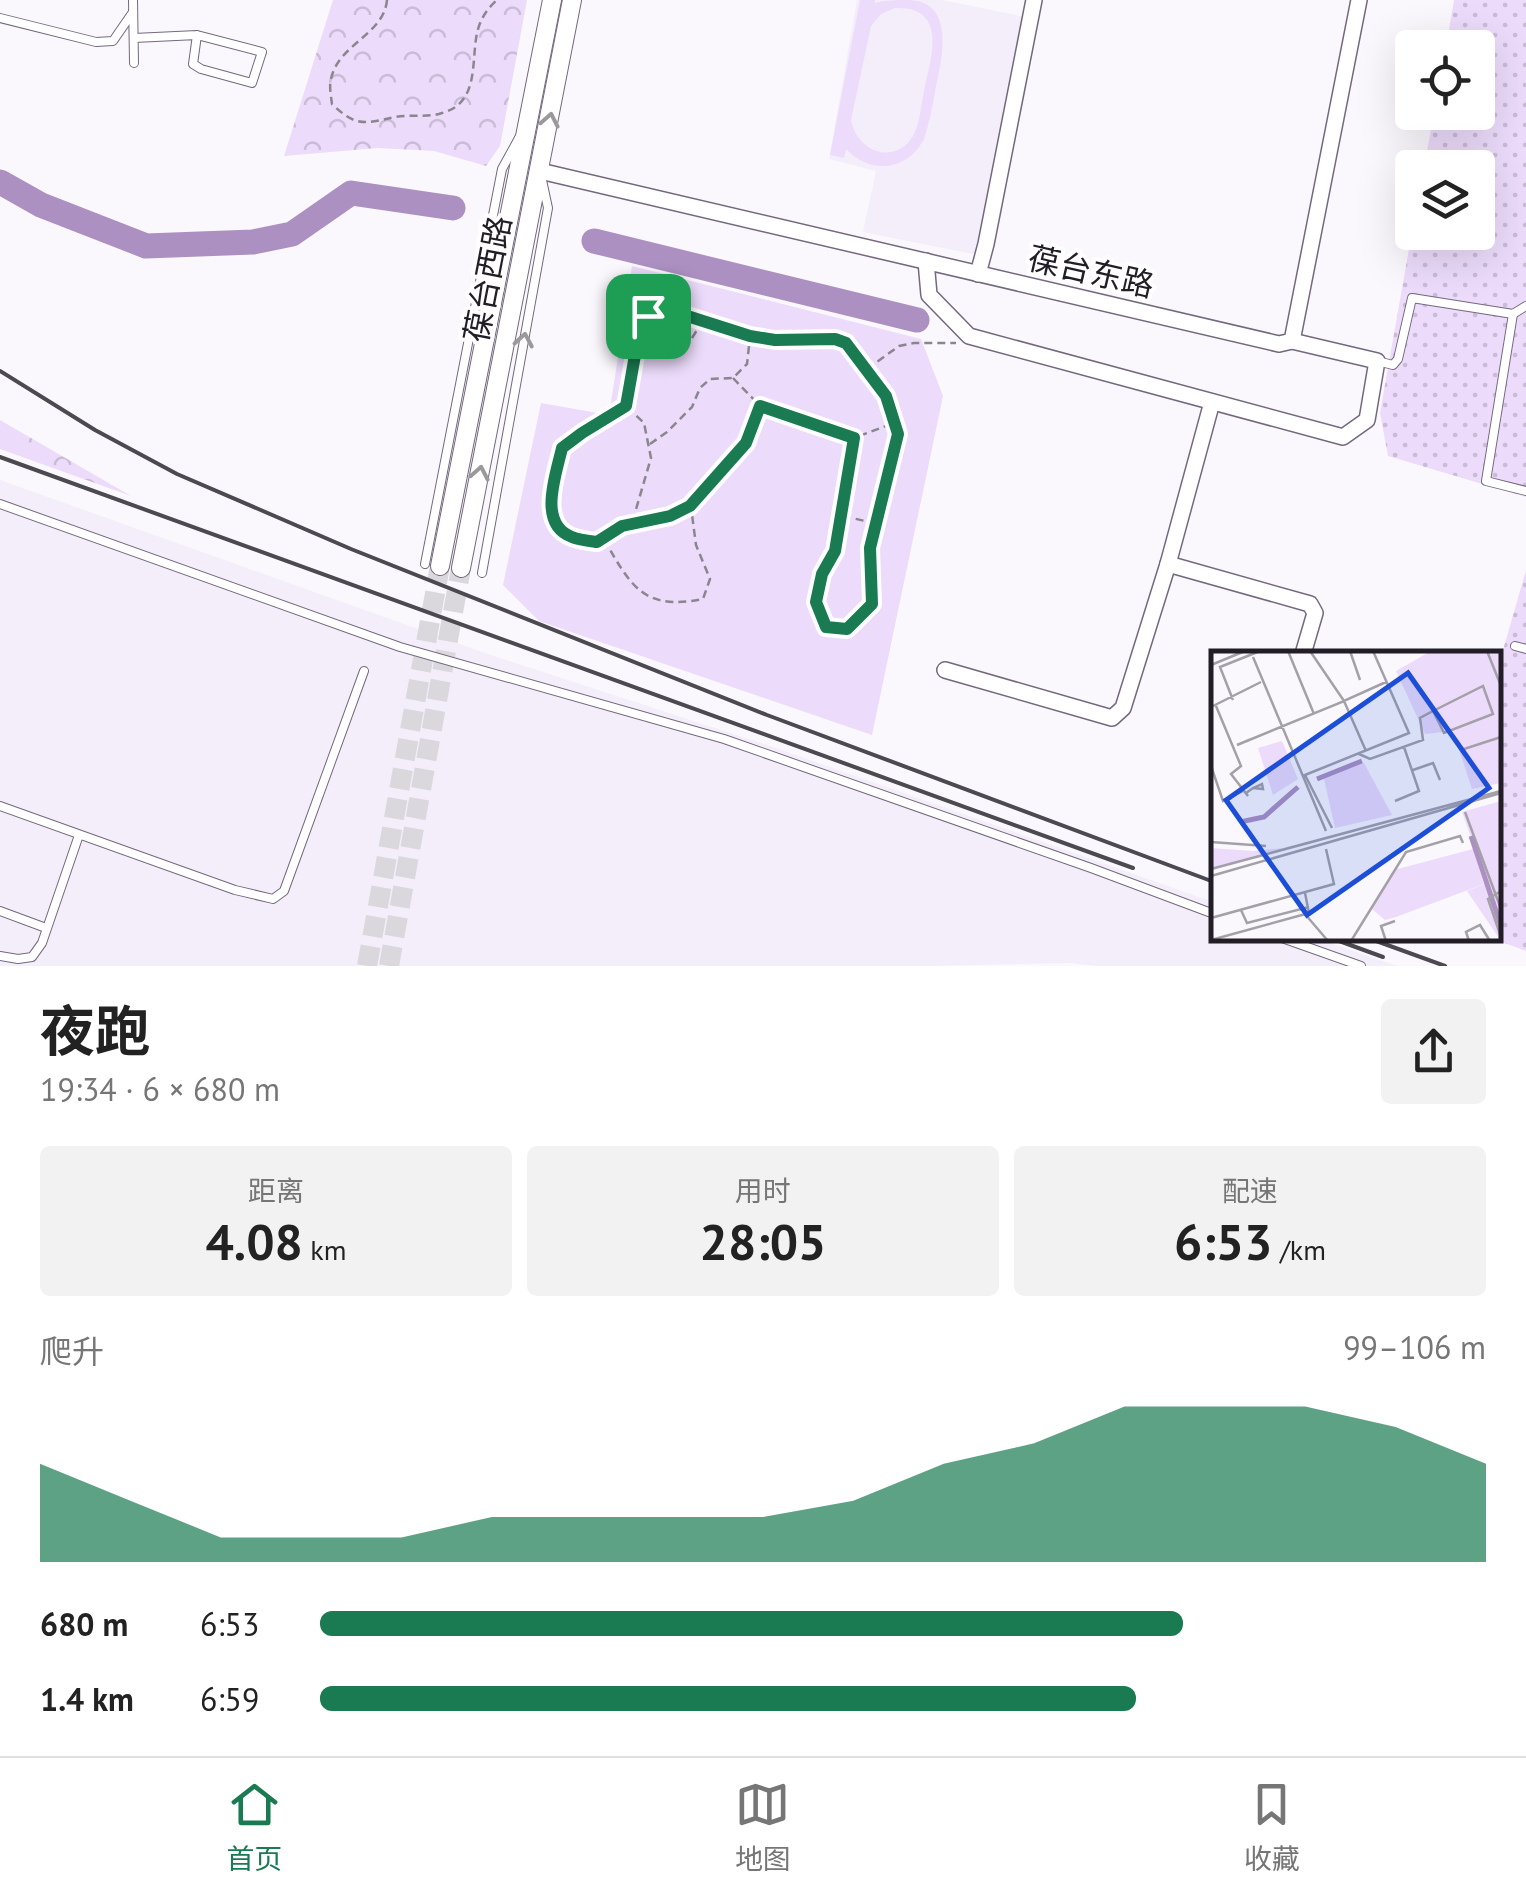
<!DOCTYPE html>
<html lang="zh">
<head>
<meta charset="utf-8">
<style>
  :root { --surface:#fff; --page:#f2f2f2; --text:#222; --muted:#767676; --line:#e0e0e0; --accent:#1a7b52 }
  body { margin:0; font-family:"PT Sans","Noto Sans SC",sans-serif; background:var(--page); color:var(--text); height:100vh; display:flex; flex-direction:column; font-size:38px; white-space:nowrap }
  * { box-sizing:border-box; margin:0 }
  p { font-size:32px; color:var(--muted) }
  .icon { flex:none; width:55px; height:55px; fill:none; stroke:currentColor; stroke-width:2; stroke-linecap:round; stroke-linejoin:round }
  .map { position:relative; height:966px; overflow:hidden }
  .panel { display:flex; flex-direction:column; background:var(--surface); flex:1 }
  .panel>* { flex:none }
  .controls { position:absolute; left:1395px; top:30px; display:grid; gap:20px }
  .controls a { display:grid; place-items:center; width:100px; height:100px; border-radius:10px; background:var(--surface); box-shadow:0 10px 40px #0002; font-size:50px }
  .pin { position:absolute; display:grid; place-items:center; width:85px; height:85px; color:#fff; margin:-42px; border-radius:20px; box-shadow:0 5px 15px #0006 }
  .round { display:grid; place-items:center; flex:none; width:105px; height:105px; border-radius:10px; background:var(--page) }
  .summary { display:flex; align-items:center; justify-content:space-between; height:170px; padding:0 40px }
  h1 { font-size:55px; font-weight:700; line-height:75px }
  .metrics { display:grid; grid-template-columns:repeat(3,1fr); gap:15px; height:170px; padding:10px 40px }
  .metrics div { display:grid; align-content:center; border-radius:10px; background:var(--page); text-align:center }
  .metrics b { font-size:50px; font-weight:700 }
  .metrics small { font-size:28px; font-weight:400 }
  .metrics p { font-size:28px }
  .chart { height:280px; padding:20px 40px }
  .chart p { display:flex; justify-content:space-between }
  .chart svg { width:100%; height:180px; margin-top:10px; fill:var(--accent); opacity:.7 }
  ul { padding:0 40px; list-style:none; font-size:32px }
  li { display:grid; grid-template-columns:160px 120px 1fr; align-items:center; height:75px }
  li i { height:25px; border-radius:12px; background:var(--accent) }
  .menu { display:flex; justify-content:space-around; align-items:center; height:140px; border-top:2px solid var(--line); background:var(--surface); font-size:28px; color:var(--muted) }
  .menu a { display:grid; justify-items:center; gap:5px }
  .menu .active { color:var(--accent) }
  .map>svg:first-child { display:block }
  .built { fill:#f4edfa }
  .grass { fill:url(#grass-dots) }
  .forest { fill:url(#forest-crowns) }
  .park { fill:#ecdbfb; fill-rule:evenodd }
  .lines { fill:none; stroke-linecap:round; stroke-linejoin:round }
  .river { stroke:#ac90c1; stroke-width:25 }
  .secondary-tunnel { stroke:#dad7dd; stroke-width:20; stroke-dasharray:20 10; stroke-linecap:butt }
  .service-casing { stroke:#74687e; stroke-width:10 }
  .minor-casing { stroke:#74687e; stroke-width:18 }
  .tertiary-casing { stroke:#74687e; stroke-width:20 }
  .path { stroke:#89868d; stroke-width:2.5; stroke-dasharray:8 5; stroke-linecap:butt }
  .service { stroke:#fff; stroke-width:8 }
  .minor { stroke:#fff; stroke-width:15 }
  .tertiary { stroke:#fff; stroke-width:18 }
  .rail { stroke:#4d4951; stroke-width:4 }
  .oneway { stroke:#9c999d }
  .route-casing { stroke:#fff; stroke-width:20 }
  .route { stroke:#1a7b52; stroke-width:12 }
  .labels { text-anchor:middle; stroke-width:8; stroke-linejoin:round; paint-order:stroke }
  .street-label { font-size:32px; fill:#221d26; stroke:#fff }
  .inset-river { fill:none; stroke:#ac90c1; stroke-width:5 }
  .inset-road { fill:none; stroke:#a4a0a7; stroke-width:2.5 }
  .view { fill:#1d4ed8; fill-opacity:0.15; stroke:#1d4ed8; stroke-width:5 }
  .inset-edge { fill:none; stroke:#221d26; stroke-width:5 }
</style>
</head>
<body>
<div class="map">
<svg width="1526" height="966" viewBox="0 0 1526 966">
  <defs>
    <pattern id="grass-dots" width="8" height="8" patternUnits="userSpaceOnUse" patternTransform="scale(2.5)"><rect width="8" height="8" fill="#ecdbfb"/><path d="M2 2h.1M6 6h.1" fill="none" stroke="#cabcd7" stroke-width="1.8" stroke-linecap="round"/></pattern>
    <pattern id="forest-crowns" width="20" height="18" patternUnits="userSpaceOnUse" patternTransform="scale(2.5)"><rect width="20" height="18" fill="#ecdbfb"/><path d="M2 6a3 3 0 1 1 6 0M12 15a3 3 0 1 1 6 0" fill="none" stroke="#cabcd7"/></pattern>
  </defs>
  <rect width="100%" height="100%" fill="#faf8fd"/>
  <g class="built">
    <path d="M857,0H942L1025,17L978,255L863,232L876,171L829,159Z"/>
    <path d="M0,480L488,654L776,748L1213,902L1214,938L1319,939L1397,966H1098L1070,963L925,966H0Z"/>
  </g>
  <g class="grass">
    <path d="M1454,0H1526V497L1388,456L1380,413L1412,232H1478V168L1424,167L1434,113L1478,112V48L1446,47Z"/>
    <path d="M1526,570V951L1494,939L1498,938L1499,664Z"/>
  </g>
  <g class="forest">
    <path d="M333,0H527L500,146L486,166L434,151L378,148L284,156Z"/>
    <path d="M0,420L131,496L0,449Z"/>
  </g>
  <g class="park">
    <path d="M860,0H875V3C886,0 896,0 907,0C958,0 941,63 935,92C932,108 929,124 924,139C907,171 871,175 846,149L844,158L830,155ZM895,8C949,6 931,59 924,91C921,105 920,123 913,136C895,166 857,152 851,120L871,26L881,14Z"/>
    <path d="M632,266L921,339L943,396L872,735L539,621L503,585L541,403L609,415Z"/>
  </g>
  <g class="lines">
    <g class="river">
      <path d="M0,182L41,205L146,246L253,242L292,234L351,193L453,208"/>
      <path d="M594,241L917,320"/>
    </g>
    <g class="secondary-tunnel">
      <path d="M367,966L440,566"/>
      <path d="M389,966L461,568"/>
    </g>
    <g class="service-casing">
      <g id="service">
        <path d="M133,0L134,63"/>
        <path d="M0,18L96,42L113,41L133,12"/>
        <path d="M134,38L197,35L262,52L252,83L201,69L193,64L197,35"/>
        <path d="M1513,314L1486,481L1526,491"/>
        <path d="M1377,361L1393,365L1398,359L1412,298L1513,314L1526,306"/>
        <path d="M0,504L400,647L724,739L1091,868L1214,914"/>
        <path d="M425,564L502,169L519,138"/>
        <path d="M482,573L548,208L542,180"/>
        <path d="M1515,646L1526,649"/>
        <path d="M0,806L235,890L273,899L284,891L364,671"/>
        <path d="M0,911L46,928"/>
        <path d="M1282,938L1361,966"/>
        <path d="M0,956L18,959L32,957L42,943L79,835"/>
      </g>
    </g>
    <g class="minor-casing">
      <g id="minor">
        <path d="M540,171L1279,344L1292,341L1359,0"/>
        <path d="M926,261L929,295L969,336L1343,437L1367,420L1377,361L1292,341"/>
        <path d="M978,274L986,244L1034,0"/>
        <path d="M1168,564L1310,604L1315,613L1303,654"/>
        <path d="M945,670L1112,718L1123,708L1168,564L1212,402"/>
      </g>
    </g>
    <g class="tertiary-casing">
      <g id="tertiary">
        <path d="M440,566L552,0"/>
        <path d="M461,568L572,0"/>
      </g>
    </g>
    <g class="path">
      <path d="M387,0C384,35 338,44 331,79C329,86 331,96 332,104C356,127 364,124 395,117C410,114 428,118 442,113C483,102 469,54 479,26C483,15 489,7 497,0"/>
      <path d="M692,338L702,322"/>
      <path d="M867,369L899,346L914,343H956"/>
      <path d="M733,378L760,406L853,438"/>
      <path d="M760,406L746,443L691,506L671,516L623,527L597,542C589,541 579,540 572,537C538,524 556,475 562,448L582,433L626,406L639,327L648,316L659,312L681,314L750,336L775,340L835,339L846,343L886,396L898,435L870,548L872,604L847,629L826,627L816,602L823,574L835,551L854,438L894,423"/>
      <path d="M627,407L644,423L651,458L632,523"/>
      <path d="M650,444L667,432L692,407L700,388L710,379L733,378L747,364L750,337"/>
      <path d="M843,516L874,523"/>
      <path d="M604,539C631,587 644,611 703,599L710,579L696,545L691,507"/>
    </g>
    <use href="#service" class="service"/>
    <use href="#minor" class="minor"/>
    <use href="#tertiary" class="tertiary"/>
    <g class="rail">
      <path d="M0,371L95,430L177,474L351,549L767,715L1214,882"/>
      <path d="M0,457L1133,868"/>
      <path d="M1331,938L1383,957"/>
      <path d="M1368,938L1445,966"/>
    </g>
  </g>
  <defs><path id="oneway-chevron" d="M-2-3.5L2.5 0L-2 3.5" fill="none" stroke-width="1.6" stroke-linecap="round" stroke-linejoin="round" transform="scale(2.5)"/></defs>
  <g class="oneway">
    <use href="#oneway-chevron" transform="translate(550 120) rotate(-79)"/>
    <use href="#oneway-chevron" transform="translate(524 340) rotate(-80)"/>
    <use href="#oneway-chevron" transform="translate(480 473) rotate(-79)"/>
  </g>
  <g class="lines">
    <g class="route-casing">
      <path id="route" d="M660,312L681,314L750,336L775,340L835,339L846,343L886,396L898,434L870,548L872,604L847,629L826,627L816,602L822,574L835,551L854,438L760,406L746,443L690,506L670,516L622,526L597,542C589,541 579,540 572,537C537,524 556,475 562,448L582,433L626,406L640,327L648,316Z"/>
    </g>
    <use href="#route" class="route"/>
  </g>
  <g class="labels">
    <g class="street-label">
      <text transform="translate(1091 272) rotate(13)" y="11">葆台东路</text>
      <text transform="translate(488 279) rotate(-79)" y="11">葆台西路</text>
    </g>
  </g>
  <g transform="translate(1211 651)">
    <rect width="290" height="290" fill="#faf8fd"/>
    <path d="M220,0H290V132L261,138L242,80L214,83L185,20Z" fill="#ecdbfb"/>
    <path d="M71,90L87,128L62,144L47,97ZM0,197L42,200L72,197L0,217ZM262,198L273,233L185,266L174,269L161,258L183,219Z" fill="#ecdbfb"/>
    <path d="M290,150V290L256,240L276,232L251,161Z" fill="#ecdbfb"/>
    <path d="M153,112L181,164L124,177L113,128Z" fill="#ecdbfb"/>
    <path class="inset-river" d="M106,128L151,110M29,171L53,166L87,136M260,185L290,275"/>
    <path class="inset-road" d="M77,0L103,63M99,0L133,50L175,31M139,0L149,29M276,0L290,35M42,6L115,180M0,14L34,0M22,49L9,16L49,0M5,55L30,115L20,123L37,145M0,56L50,31M38,89L26,94L133,50L155,100M250,99L290,86M148,103L159,108L212,89L209,67L222,60L233,82L282,63L272,35L222,60M0,115L12,150L32,140M202,119L222,112L229,129M35,142L42,137L51,133L52,138L42,137M184,150L208,140L193,96M254,161L290,258M121,177L94,124L198,82L162,0M0,191L55,195M0,218L290,140M0,225L290,142M30,259L36,272L98,256M94,263L117,290M0,267L123,233L115,198M290,286L277,248L290,240M0,289L98,262L94,242M140,290L195,201L249,185L252,192M175,290L170,275L184,270M258,290L255,281L269,274L279,290"/>
    <path class="view" d="M197,22L278,137L96,264L15,149Z"/>
    <rect width="290" height="290" class="inset-edge"/>
  </g>
</svg>
<div class="controls">
<a><svg class="icon" aria-label="locate" viewBox="0 0 24 24"><circle cx="12" cy="12" r="6"/><path d="M12 2v4M12 18v4M2 12h4M18 12h4"/></svg></a>
<a><svg class="icon" aria-label="layers" viewBox="0 0 24 24"><path d="M12 4l9 5-9 5-9-5zM3 14l9 5 9-5"/></svg></a>
</div>
<div class="pin" style="left:648px;top:316px;background:#1e9e55"><svg class="icon" aria-label="arrive" viewBox="0 0 24 24"><path d="M6 21V4h12l-3 4 3 4H6"/></svg></div>
</div>
<section class="panel">
<div class="summary"><div><h1>夜跑</h1><p>19:34 · 6 × 680 m</p></div><a class="round"><svg class="icon" aria-label="share" viewBox="0 0 24 24"><path d="M12 15V3M7 8l5-5 5 5M5 13v7h14v-7"/></svg></a></div>
<div class="metrics">
<div><p>距离</p><b>4.08<small> km</small></b></div>
<div><p>用时</p><b>28:05</b></div>
<div><p>配速</p><b>6:53<small> /km</small></b></div>
</div>
<div class="chart"><p><span>爬升</span>99–106 m</p>
<svg viewBox="0 0 160 44" preserveAspectRatio="none"><path d="M0 44V20L10 29L20 38L30 38L40 38L50 33L60 33L70 33L80 33L90 29L100 20L110 15L120 6L130 6L140 6L150 11L160 20V44z"/></svg>
</div>
<ul>
<li><b>680 m</b>6:53<i style="width:74%"></i></li>
<li><b>1.4 km</b>6:59<i style="width:70%"></i></li>
</ul>
</section>
<nav class="menu">
<a class="active"><svg class="icon" aria-label="home" viewBox="0 0 24 24"><path d="M3 11l9-7 9 7M6 9v11h12V9"/></svg>首页</a>
<a><svg class="icon" aria-label="map" viewBox="0 0 24 24"><path d="M3 6l6-2 6 2 6-2v14l-6 2-6-2-6 2zM9 4v14M15 6v14"/></svg>地图</a>
<a><svg class="icon" aria-label="saved" viewBox="0 0 24 24"><path d="M7 4h10v16l-5-4-5 4z"/></svg>收藏</a>
</nav>
</body>
</html>
